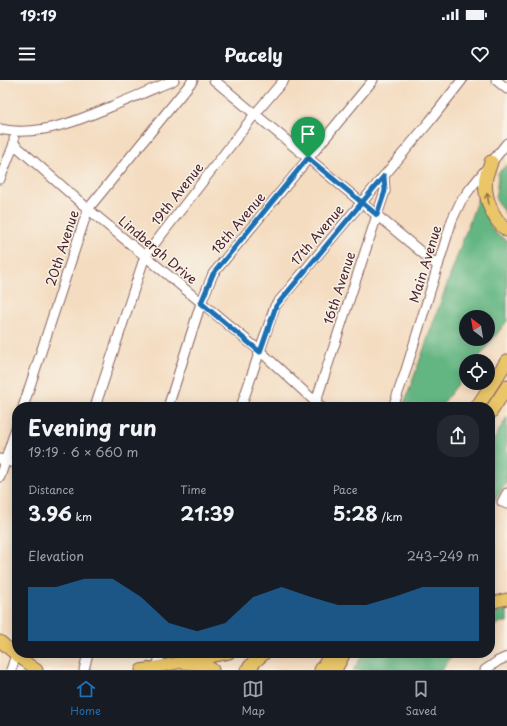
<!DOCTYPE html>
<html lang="en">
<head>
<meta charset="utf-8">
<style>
  :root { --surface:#171b24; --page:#242831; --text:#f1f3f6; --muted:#9ea1a6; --line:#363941; --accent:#1f6fb2 }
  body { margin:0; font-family:"Playpen Sans",sans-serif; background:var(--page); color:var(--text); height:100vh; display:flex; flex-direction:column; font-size:15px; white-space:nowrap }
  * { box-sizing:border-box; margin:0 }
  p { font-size:13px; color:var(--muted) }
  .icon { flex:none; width:22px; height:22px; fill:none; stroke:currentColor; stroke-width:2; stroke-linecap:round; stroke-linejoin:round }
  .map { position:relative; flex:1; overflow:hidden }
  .details { position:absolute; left:12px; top:322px; width:483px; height:256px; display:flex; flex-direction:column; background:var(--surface); border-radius:16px; box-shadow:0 2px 10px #0003 }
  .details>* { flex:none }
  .needle { width:26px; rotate:329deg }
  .tools { position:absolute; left:459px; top:230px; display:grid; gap:8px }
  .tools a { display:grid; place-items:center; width:36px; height:36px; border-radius:50%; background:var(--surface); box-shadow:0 2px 10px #0003; font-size:20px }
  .pin { position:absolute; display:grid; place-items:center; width:34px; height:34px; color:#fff; margin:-41px -17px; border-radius:50% 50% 50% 0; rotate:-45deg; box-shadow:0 0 4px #0007 }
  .pin .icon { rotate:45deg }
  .round { display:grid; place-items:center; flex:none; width:42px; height:42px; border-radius:16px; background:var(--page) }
  .headline { display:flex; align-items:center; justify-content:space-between; height:68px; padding:0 16px }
  h1 { font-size:22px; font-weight:700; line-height:30px }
  .stats { display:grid; grid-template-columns:repeat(3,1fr); gap:6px; height:68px; padding:4px 16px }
  .stats div { display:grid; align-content:center }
  .stats b { font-size:20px; font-weight:700 }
  .stats small { font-size:11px; font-weight:400 }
  .stats p { font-size:11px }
  .chart { height:112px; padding:8px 16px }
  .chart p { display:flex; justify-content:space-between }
  .chart svg { width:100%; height:72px; margin-top:4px; fill:var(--accent); opacity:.7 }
  .status { display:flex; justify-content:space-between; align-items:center; height:28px; padding:0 20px; background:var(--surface); direction:ltr }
  .status svg { height:11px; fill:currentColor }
  header { display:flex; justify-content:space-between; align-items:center; height:52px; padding:0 16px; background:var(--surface); font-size:18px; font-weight:700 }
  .dock { display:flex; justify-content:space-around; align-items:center; height:56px; border-top:1px solid var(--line); background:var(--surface); font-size:11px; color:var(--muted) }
  .dock a { display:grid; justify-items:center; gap:2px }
  .dock .selected { color:var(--accent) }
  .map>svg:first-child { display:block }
  .forest { fill:#64b682; stroke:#576a56; fill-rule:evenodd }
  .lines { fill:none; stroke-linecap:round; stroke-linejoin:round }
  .minor-casing { stroke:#86615f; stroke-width:11 }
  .major-casing { stroke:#86615f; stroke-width:13 }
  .highway-casing { stroke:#86615f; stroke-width:15 }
  .minor { stroke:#fff; stroke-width:9 }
  .major { stroke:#eac669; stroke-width:11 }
  .highway { stroke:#eac669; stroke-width:13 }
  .oneway { stroke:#9a724a }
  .route-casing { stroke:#fff; stroke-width:8 }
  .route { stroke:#1f6fb2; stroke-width:5 }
  .labels { text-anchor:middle; stroke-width:3; stroke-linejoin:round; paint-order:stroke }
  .street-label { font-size:13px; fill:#4a1f2b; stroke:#f7f3e8 }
</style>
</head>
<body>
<div class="status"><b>19:19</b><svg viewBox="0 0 49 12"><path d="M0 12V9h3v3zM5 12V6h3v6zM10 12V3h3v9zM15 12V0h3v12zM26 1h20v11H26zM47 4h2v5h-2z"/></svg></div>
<header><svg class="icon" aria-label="menu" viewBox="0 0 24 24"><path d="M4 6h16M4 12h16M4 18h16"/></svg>Pacely<svg class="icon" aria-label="heart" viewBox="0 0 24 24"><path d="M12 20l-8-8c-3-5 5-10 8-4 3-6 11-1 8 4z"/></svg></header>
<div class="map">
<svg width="507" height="590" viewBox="0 0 507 590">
  <rect width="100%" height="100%" fill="#f7f3e8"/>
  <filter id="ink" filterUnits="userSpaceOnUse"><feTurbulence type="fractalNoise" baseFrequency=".025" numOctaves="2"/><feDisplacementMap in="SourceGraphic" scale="8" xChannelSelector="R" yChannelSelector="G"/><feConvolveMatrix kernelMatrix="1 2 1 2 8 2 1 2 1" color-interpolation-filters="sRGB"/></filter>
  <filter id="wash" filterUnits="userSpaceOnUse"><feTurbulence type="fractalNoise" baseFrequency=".012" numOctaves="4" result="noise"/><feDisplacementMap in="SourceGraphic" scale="16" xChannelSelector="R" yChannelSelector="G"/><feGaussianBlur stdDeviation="0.9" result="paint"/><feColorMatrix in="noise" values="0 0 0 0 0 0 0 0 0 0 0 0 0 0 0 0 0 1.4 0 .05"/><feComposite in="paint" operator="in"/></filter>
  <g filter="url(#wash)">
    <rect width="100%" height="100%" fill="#f4dcc0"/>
    <g class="forest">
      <path d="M507,84V136L496,120L498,93Z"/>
      <path d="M479,115L493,151L507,161V241L476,281H466V294L440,327H403ZM466,237H488V259H466Z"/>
      <path d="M507,337V402L490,427V366Z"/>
      <path d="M507,530V542H501L490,550V534Z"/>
      <path d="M364,573H456L452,576L442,590H353Z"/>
    </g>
  </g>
  <g filter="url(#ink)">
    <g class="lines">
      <g class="minor-casing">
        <g id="minor">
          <path d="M214,0L438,186"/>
          <path d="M496,0L507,9"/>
          <path d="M0,49C5,50 10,51 15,51C50,53 84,38 115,25C135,17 155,8 174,0"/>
          <path d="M14,64L88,129L260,271L321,327"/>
          <path d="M0,99L14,64V59"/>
          <path d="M23,327L88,129L193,0"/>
          <path d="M95,327L145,176L255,34L284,0"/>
          <path d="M168,327L201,223L213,194L373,0"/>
          <path d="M241,327L275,226L430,41L462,0"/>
          <path d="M314,327L385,111L384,96"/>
          <path d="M393,327L405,293L452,140L461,121L470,109L507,63"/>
          <path d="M0,379L17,384"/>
          <path d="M0,397L17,345"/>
          <path d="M507,413L502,422L507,424"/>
          <path d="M11,590L17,572"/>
          <path d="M84,590L88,573"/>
          <path d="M156,590L161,573"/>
          <path d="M485,590L498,581L507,577"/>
        </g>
      </g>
      <g class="major-casing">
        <g id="major">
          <path d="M490,523L507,519"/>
          <path d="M0,561L16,575L37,590"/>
          <path d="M141,590L229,573"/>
        </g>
      </g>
      <g class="highway-casing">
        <g id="highway">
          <path d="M491,82C490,87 487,92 486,97C483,114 492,140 507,150"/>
          <path d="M477,327L507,281"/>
          <path d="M490,333L507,307"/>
          <path d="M182,582L203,584L212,590"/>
          <path d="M247,590L256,580L264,573"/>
          <path d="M321,590L332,573"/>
          <path d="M335,590L344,573"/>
        </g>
      </g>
      <use href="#minor" class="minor"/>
      <use href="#major" class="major"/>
      <use href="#highway" class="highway"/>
    </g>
    <defs><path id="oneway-shaft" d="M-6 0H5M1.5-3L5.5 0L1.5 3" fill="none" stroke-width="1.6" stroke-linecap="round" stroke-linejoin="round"/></defs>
    <use class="oneway" href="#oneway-shaft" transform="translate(488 119) rotate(-100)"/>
  </g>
  <g class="lines" filter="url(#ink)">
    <g class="route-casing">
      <path id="route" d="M308,78L213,194L201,223L260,272L276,226L384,96L385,111L377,135L308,78"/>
    </g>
    <use href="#route" class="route"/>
  </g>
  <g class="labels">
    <g class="street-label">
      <text transform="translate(177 114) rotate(-52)" y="5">19th Avenue</text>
      <text transform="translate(238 143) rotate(-50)" y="5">18th Avenue</text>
      <text transform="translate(317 155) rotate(-50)" y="5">17th Avenue</text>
      <text transform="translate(62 168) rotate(-72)" y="5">20th Avenue</text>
      <text transform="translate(158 170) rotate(40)" y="5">Lindbergh Drive</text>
      <text transform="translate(425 184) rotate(-73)" y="5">Main Avenue</text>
      <text transform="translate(339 208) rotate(-72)" y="5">16th Avenue</text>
    </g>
  </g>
</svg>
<div class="tools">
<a><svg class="needle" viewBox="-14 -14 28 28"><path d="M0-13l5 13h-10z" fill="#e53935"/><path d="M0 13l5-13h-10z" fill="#9ea1a6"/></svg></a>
<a><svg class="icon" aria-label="locate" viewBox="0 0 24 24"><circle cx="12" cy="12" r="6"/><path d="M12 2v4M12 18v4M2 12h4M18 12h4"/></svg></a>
</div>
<div class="pin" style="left:308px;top:78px;background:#1e9e55"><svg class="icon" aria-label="arrive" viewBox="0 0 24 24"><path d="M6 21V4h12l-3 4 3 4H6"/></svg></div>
<section class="details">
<div class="headline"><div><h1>Evening run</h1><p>19:19 · 6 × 660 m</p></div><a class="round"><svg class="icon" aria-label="share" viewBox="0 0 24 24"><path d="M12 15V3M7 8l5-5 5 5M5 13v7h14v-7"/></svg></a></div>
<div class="stats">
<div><p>Distance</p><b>3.96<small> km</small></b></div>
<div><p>Time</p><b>21:39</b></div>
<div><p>Pace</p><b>5:28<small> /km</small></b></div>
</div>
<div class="chart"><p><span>Elevation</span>243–249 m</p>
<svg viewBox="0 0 160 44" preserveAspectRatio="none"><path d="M0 44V11L10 11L20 6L30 6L40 17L50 33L60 38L70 33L80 17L90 11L100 17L110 22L120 22L130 17L140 11L150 11L160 11V44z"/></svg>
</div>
</section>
</div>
<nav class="dock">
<a class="selected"><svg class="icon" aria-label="home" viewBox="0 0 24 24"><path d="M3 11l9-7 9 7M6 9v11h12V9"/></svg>Home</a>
<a><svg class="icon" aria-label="map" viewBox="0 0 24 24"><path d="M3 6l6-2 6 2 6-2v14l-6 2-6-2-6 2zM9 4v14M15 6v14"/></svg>Map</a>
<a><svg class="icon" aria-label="saved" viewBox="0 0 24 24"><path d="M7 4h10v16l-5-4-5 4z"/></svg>Saved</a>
</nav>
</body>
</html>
